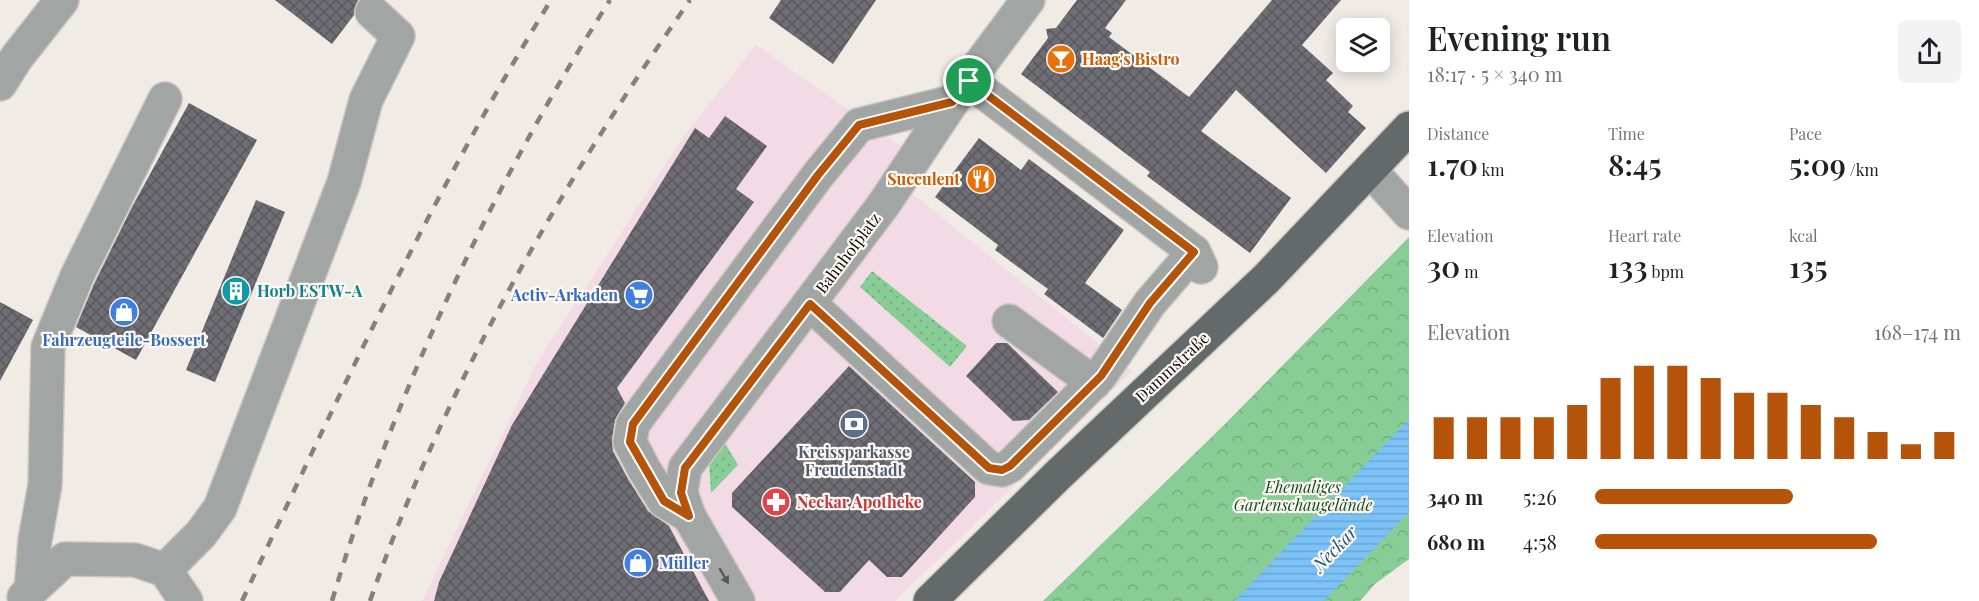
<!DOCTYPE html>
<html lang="en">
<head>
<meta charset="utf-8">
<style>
  :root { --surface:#fff; --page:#f2f2f2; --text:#202124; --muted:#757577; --accent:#b45309 }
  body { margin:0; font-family:"Playfair Display",serif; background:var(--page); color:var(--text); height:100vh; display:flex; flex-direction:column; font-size:22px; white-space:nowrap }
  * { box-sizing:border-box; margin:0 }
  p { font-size:20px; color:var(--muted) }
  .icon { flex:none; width:33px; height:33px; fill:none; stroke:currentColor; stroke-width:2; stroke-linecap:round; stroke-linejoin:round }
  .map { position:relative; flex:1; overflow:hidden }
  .side { display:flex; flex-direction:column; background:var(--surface); width:570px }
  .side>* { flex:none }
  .fabs { position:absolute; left:1336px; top:18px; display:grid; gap:12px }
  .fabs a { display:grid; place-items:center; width:54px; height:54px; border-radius:9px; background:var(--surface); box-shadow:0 3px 15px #0003; font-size:30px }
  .pin { position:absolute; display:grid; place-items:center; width:51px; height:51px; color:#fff; margin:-26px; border:3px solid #fff; border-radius:50%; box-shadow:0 2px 6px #0007 }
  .round { display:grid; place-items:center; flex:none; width:63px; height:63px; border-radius:9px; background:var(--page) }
  .head { display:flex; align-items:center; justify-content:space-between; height:102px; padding:0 18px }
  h1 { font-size:33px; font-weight:600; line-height:45px }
  .stats { display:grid; grid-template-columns:repeat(3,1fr); gap:9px; height:102px; padding:6px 18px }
  .stats div { display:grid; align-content:center }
  .stats b { font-size:30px; font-weight:600 }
  .stats small { font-size:16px; font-weight:400 }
  .stats p { font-size:16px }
  .chart { height:168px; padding:12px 18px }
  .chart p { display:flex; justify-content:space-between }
  .chart svg { width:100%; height:108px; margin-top:6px; stroke:var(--accent); stroke-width:6 }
  ul { padding:0 18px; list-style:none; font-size:20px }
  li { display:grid; grid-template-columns:96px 72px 1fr; align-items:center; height:45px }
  li i { height:15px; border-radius:8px; background:var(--accent) }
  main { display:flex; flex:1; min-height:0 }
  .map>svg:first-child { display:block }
  .commercial { fill:#f3dbe5 }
  .grass { fill:url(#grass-dots) }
  .park { fill:url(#park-crowns) }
  .water { fill:url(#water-rules) }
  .building { fill:url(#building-cross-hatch) }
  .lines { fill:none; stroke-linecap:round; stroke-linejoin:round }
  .minor-casing { stroke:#cdc7c3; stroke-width:36 }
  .major-casing { stroke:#cdc7c3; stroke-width:36 }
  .minor { stroke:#a1a5a4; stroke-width:33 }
  .major { stroke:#646a69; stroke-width:33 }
  .rail { stroke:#85807d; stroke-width:4.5; stroke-dasharray:10 10; stroke-linecap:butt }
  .oneway { fill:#585857 }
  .route-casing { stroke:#fff; stroke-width:12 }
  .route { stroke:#b45309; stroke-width:8 }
  .labels { text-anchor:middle; stroke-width:4.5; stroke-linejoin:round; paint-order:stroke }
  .food-label { font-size:16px; font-weight:bold; fill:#c56008; stroke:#fff8f3; text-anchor:start }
  .street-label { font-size:16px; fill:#0e0c0a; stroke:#fff8f3 }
  .culture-label { font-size:16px; font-weight:bold; fill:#0d838f; stroke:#fff8f3; text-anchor:start }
  .shop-label { font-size:16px; font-weight:bold; fill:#366cbe; stroke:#fff8f3; text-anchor:end }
  .service-label { font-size:16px; font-weight:bold; fill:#4e5e75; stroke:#fff8f3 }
  .park-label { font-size:16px; font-style:italic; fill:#0d4e23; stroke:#fff8f3 }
  .health-label { font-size:16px; font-weight:bold; fill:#be3a42; stroke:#fff8f3; text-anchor:start }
  .water-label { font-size:18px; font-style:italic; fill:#105680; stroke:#fff8f3 }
</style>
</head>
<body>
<main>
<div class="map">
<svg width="1409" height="601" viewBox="0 0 1409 601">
  <defs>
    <pattern id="grass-dots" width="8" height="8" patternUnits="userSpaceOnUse" patternTransform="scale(1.5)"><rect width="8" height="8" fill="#88cd95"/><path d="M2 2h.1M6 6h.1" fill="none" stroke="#74af7f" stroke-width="1.8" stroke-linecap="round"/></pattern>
    <pattern id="park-crowns" width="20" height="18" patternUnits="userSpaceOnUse" patternTransform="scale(1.5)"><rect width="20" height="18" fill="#88cd95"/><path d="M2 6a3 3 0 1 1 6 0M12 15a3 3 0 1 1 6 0" fill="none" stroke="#74af7f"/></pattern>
    <pattern id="water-rules" width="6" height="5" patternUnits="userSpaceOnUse" patternTransform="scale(1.5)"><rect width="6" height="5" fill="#7cc2f6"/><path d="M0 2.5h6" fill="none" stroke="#6aa6d2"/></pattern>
    <pattern id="building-cross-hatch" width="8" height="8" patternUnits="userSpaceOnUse" patternTransform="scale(1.5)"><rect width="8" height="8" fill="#6e6d74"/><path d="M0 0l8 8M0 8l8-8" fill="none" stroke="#59585d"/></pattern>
  </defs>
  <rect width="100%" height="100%" fill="#f1ebe6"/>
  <path class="commercial" d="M756,45L926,164L913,194L1132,371L895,601H422L536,364L684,136Z"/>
  <g class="grass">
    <path d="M872,271L967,346L950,367L860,287Z"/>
    <path d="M722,438L738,465L711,493L709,462Z"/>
  </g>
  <path class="park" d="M1409,237V559L1375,584L1360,601H1043L1225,424Z"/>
  <path class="water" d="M1409,419V512L1324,601H1234Z"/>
  <g class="building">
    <path d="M275,0H358L354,15L332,44Z"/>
    <path d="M781,0H876L833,64L769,18Z"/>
    <path d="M1077,0H1126L1105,28L1112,33L1109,37L1189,97L1272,0H1341L1302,45L1333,73L1326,80L1353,106L1348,112L1366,128L1326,173L1236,90L1201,131L1291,198L1250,253L1147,176L1150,172L1021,74L1048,38L1046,29L1056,28Z"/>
    <path d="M189,103L257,140L136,360L76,327L94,284L132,207Z"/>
    <path d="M725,116L767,146L736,189L754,202L617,388L625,403L615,420L612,439L613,451L628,479L648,511L669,526L709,601H434L439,582L512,425L695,128L709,138Z"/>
    <path d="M979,138L1021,170L1029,159L1124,230L1085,283L1122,310L1103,338L1044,294L1048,289L995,250L998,245L935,197Z"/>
    <path d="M256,200L285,212L215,382L186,370Z"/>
    <path d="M0,302L33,320L0,381Z"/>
    <path d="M996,343H1007L1058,392L1029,420L1013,421L966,376Z"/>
    <path d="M849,366L975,482V497L902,577H887L869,560L840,592H825L732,507V493Z"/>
  </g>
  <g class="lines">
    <g class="minor-casing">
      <g id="minor">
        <path d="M969,81L1194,252L1201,267"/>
        <path d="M0,84L17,57L62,0"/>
        <path d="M1370,170L1409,213"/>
        <path d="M810,304L989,468L1002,470L1010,466L1100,376L1150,303L1194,252"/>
        <path d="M1009,321L1094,383"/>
        <path d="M689,516L664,501L644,469L630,442L633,424L818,175L859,125L952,102"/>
        <path d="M165,570L201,534L220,508L344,182L366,100L398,36L372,12"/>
        <path d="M31,590L35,540L45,485L48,347L77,276L165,99"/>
        <path d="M24,597L65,559L135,560L165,570L186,601"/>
        <path d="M738,601L689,516L681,493L685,468L884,204L952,102L1028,0"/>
      </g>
    </g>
    <g class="major-casing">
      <path id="major" d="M930,601L1057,476L1267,278L1409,128"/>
    </g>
    <use href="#minor" class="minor"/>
    <use href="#major" class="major"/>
    <g class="rail">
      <path d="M242,601C338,397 433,192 551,0"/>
      <path d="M332,601C393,395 495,181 610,0"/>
      <path d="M370,601C445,385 560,186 690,0"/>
    </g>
  </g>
  <defs><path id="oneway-solid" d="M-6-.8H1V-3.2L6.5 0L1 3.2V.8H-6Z" transform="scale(1.5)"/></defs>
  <use class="oneway" href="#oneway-solid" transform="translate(724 576) rotate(60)"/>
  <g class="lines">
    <g class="route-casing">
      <path id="route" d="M969,81L1194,252L1150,303L1101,376L1010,466L1002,470L989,468L810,304L685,468L681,493L689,516L664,501L630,442L633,424L653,397L818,175L859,125L952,102Z"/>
    </g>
    <use href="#route" class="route"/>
  </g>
  <defs>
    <g id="bar-disc" transform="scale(1.5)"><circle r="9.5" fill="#e8710a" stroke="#fff8f3"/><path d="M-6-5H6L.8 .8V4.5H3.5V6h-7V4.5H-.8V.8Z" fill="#fff"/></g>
    <g id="restaurant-disc" transform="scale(1.5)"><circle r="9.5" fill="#e8710a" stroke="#fff8f3"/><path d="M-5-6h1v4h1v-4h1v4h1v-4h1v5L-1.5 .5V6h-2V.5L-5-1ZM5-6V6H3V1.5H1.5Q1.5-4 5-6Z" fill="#fff"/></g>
    <g id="building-disc" transform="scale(1.5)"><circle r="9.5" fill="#0f9aa8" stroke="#fff8f3"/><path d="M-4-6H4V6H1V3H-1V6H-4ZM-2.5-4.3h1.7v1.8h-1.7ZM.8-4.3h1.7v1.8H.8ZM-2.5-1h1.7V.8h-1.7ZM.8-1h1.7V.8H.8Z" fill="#fff"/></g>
    <g id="supermarket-disc" transform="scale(1.5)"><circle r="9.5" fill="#3f7fe0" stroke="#fff8f3"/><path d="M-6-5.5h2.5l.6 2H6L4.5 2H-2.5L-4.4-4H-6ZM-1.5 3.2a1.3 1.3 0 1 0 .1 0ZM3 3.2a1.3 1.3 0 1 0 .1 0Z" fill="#fff"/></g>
    <g id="shop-disc" transform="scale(1.5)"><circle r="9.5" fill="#3f7fe0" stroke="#fff8f3"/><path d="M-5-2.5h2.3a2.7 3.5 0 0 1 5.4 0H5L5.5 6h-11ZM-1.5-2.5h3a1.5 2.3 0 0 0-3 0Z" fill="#fff"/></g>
    <g id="bank-disc" transform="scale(1.5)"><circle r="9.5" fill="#5c6f8a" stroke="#fff8f3"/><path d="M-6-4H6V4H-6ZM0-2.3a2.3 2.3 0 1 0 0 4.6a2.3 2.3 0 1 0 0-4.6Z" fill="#fff"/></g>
    <g id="pharmacy-disc" transform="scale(1.5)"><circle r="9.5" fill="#e0444e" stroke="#fff8f3"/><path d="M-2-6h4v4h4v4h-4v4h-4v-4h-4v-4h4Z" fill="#fff"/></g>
  </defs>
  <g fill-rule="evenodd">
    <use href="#bar-disc" x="1061" y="59"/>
    <use href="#restaurant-disc" x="981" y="179"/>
    <use href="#building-disc" x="236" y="291"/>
    <use href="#supermarket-disc" x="639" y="295"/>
    <use href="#shop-disc" x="124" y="312"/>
    <use href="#bank-disc" x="854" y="424"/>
    <use href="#pharmacy-disc" x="776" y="502"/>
    <use href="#shop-disc" x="638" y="563"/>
  </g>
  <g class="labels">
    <g class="food-label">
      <text x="1082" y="65">Haag's Bistro</text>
      <text x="960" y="185" text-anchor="end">Succulent</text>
    </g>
    <g class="street-label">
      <text transform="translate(848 253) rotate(-53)" y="6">Bahnhofplatz</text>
      <text transform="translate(1172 367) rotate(-43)" y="6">Dammstraße</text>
    </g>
    <g class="culture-label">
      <text x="257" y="297">Horb ESTW-A</text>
    </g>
    <g class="shop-label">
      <text x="618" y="301">Activ-Arkaden</text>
      <text x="124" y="346" text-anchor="middle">Fahrzeugteile-Bossert</text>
      <text x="659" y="569" text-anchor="start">Müller</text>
    </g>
    <g class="service-label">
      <text x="854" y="458">Kreissparkasse<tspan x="854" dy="18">Freudenstadt</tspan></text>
    </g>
    <g class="park-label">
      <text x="1303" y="493">Ehemaliges<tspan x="1303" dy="18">Gartenschaugelände</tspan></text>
    </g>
    <g class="health-label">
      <text x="797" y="508">Neckar Apotheke</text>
    </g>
    <g class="water-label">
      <text transform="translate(1335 549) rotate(-46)" y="6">Neckar</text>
    </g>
  </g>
</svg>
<div class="fabs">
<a><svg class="icon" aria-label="layers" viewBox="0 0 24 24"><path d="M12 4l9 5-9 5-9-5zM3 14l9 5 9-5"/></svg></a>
</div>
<div class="pin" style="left:969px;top:81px;background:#1e9e55"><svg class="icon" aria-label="arrive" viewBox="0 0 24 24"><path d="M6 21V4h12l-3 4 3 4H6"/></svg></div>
</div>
<section class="side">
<div class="head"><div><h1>Evening run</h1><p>18:17 · 5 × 340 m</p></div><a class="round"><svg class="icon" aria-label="share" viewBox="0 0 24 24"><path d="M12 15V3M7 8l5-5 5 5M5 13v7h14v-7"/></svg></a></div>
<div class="stats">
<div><p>Distance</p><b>1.70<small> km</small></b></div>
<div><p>Time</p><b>8:45</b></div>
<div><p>Pace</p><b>5:09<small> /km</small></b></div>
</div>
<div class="stats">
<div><p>Elevation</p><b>30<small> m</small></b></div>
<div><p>Heart rate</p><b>133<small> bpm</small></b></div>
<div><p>kcal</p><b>135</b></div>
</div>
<div class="chart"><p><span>Elevation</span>168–174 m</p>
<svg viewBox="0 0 160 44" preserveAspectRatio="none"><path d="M5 44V27M15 44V27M25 44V27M35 44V27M45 44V22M55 44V11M65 44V6M75 44V6M85 44V11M95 44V17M105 44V17M115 44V22M125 44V27M135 44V33M145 44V38M155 44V33"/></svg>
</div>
<ul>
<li><b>340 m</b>5:26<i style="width:54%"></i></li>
<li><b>680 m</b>4:58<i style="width:77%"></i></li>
</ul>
</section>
</main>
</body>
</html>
